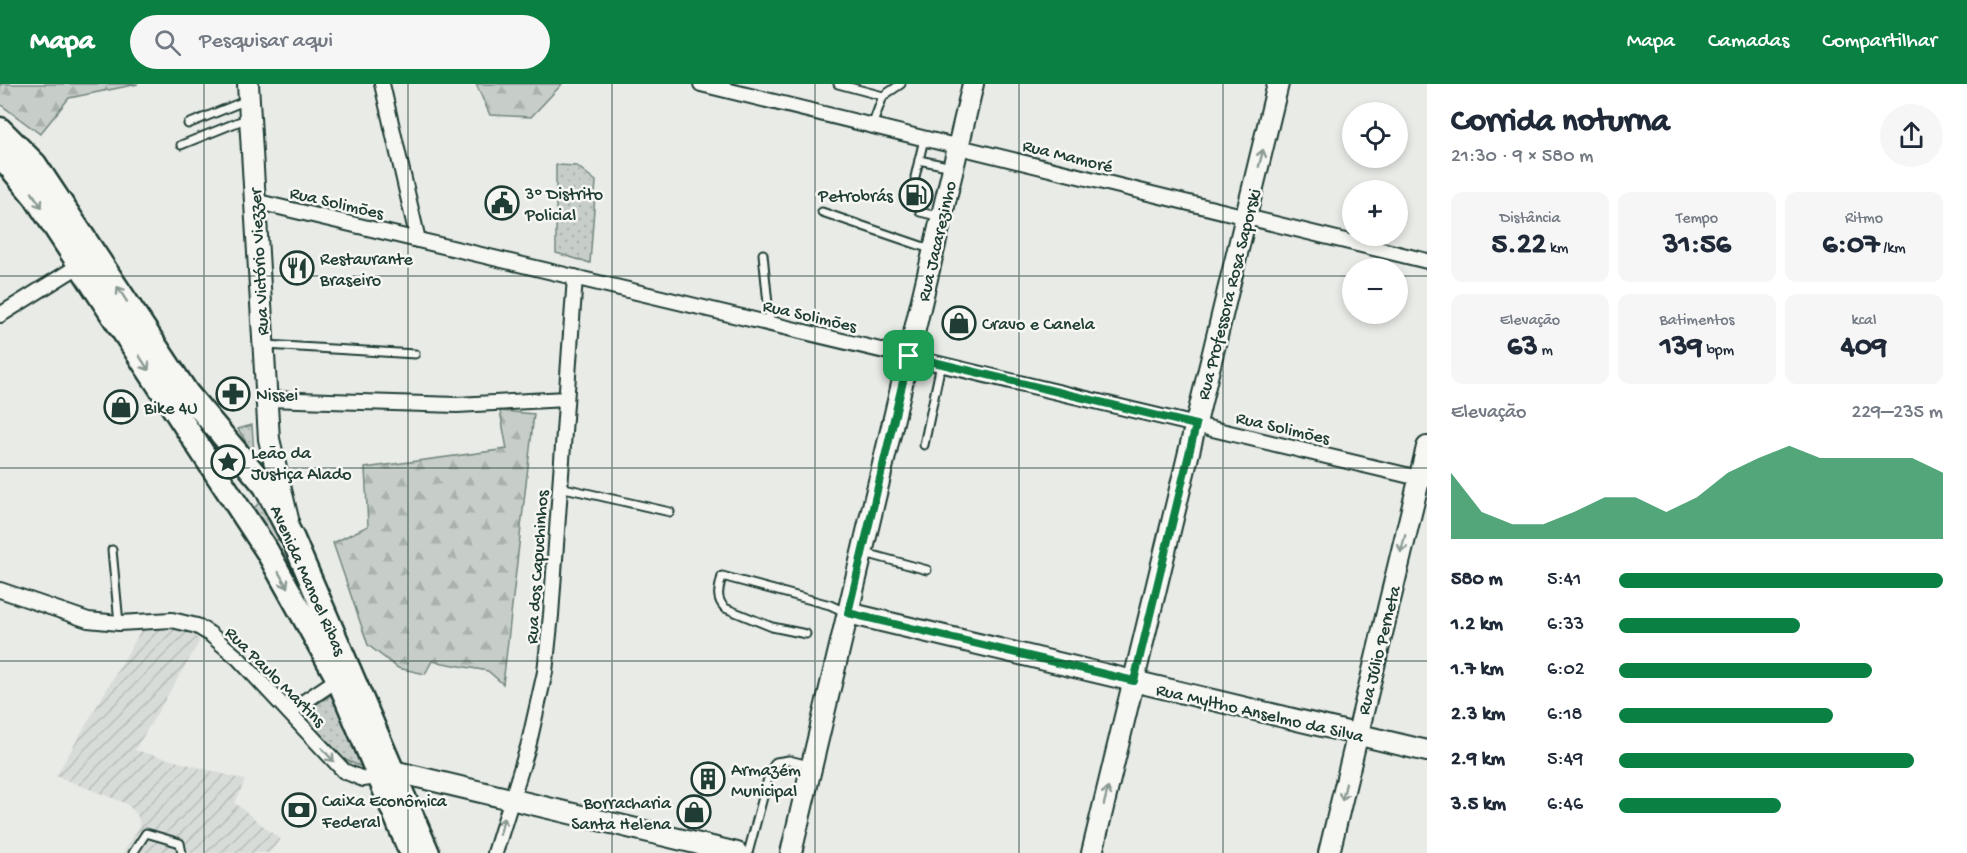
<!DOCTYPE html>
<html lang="pt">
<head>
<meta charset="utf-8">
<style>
  :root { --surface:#fff; --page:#f6f6f7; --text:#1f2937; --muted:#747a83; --accent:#0b8043 }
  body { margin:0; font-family:"Gochi Hand",sans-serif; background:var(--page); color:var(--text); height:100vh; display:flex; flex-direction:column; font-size:22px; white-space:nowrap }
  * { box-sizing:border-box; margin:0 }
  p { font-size:20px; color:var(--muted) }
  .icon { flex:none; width:33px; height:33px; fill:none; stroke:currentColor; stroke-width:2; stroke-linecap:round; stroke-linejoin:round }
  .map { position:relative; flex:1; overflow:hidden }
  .side { display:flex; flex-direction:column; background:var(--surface); width:540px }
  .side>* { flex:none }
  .tools { position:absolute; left:1342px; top:18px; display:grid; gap:12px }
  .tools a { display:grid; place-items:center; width:66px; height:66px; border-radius:50%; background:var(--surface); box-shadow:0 3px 9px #0003; font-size:30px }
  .pin { position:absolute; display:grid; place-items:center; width:51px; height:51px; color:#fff; margin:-26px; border-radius:12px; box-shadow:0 3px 9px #0006 }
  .round { display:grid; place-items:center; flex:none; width:63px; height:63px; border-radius:32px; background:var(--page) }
  .summary { display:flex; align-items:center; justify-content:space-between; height:102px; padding:0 24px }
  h1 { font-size:33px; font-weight:700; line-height:45px }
  .metrics { display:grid; grid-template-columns:repeat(3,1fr); gap:9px; height:102px; padding:6px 24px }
  .metrics div { display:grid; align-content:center; border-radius:12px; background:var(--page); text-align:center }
  .metrics b { font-size:30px; font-weight:700 }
  .metrics small { font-size:16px; font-weight:400 }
  .metrics p { font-size:16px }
  .chart { height:168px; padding:12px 24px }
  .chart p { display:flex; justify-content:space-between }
  .chart svg { width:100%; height:108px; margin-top:6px; fill:var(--accent); opacity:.7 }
  ul { padding:0 24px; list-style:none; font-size:20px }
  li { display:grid; grid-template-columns:96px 72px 1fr; align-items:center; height:45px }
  li i { height:15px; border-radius:8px; background:var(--accent) }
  header { display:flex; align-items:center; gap:36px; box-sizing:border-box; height:84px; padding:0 30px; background:var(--accent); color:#fff }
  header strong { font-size:28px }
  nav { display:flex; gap:33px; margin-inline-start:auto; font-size:21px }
  .search { width:420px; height:54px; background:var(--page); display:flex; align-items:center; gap:15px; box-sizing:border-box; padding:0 21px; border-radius:33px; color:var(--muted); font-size:22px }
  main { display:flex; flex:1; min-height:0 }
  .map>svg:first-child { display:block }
  .industrial { fill:url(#industrial-furrows) }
  .grass { fill:url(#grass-dots); stroke:#73867e; stroke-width:1.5 }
  .forest { fill:url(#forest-firs); stroke:#73867e; stroke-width:1.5 }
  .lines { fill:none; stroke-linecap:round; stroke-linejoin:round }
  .lane-casing { stroke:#1f3d34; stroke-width:11 }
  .street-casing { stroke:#1f3d34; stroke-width:18 }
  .secondary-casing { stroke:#1f3d34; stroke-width:24 }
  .primary-casing { stroke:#1f3d34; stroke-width:27 }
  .lane { stroke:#f6f6f2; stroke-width:7 }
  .street { stroke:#f6f6f2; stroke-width:14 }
  .secondary { stroke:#f6f6f2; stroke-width:20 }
  .primary { stroke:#f6f6f2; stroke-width:22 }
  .oneway { stroke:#8a9a93 }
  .route-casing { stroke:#fff; stroke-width:12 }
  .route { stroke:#0b8043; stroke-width:8 }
  .grid { fill:none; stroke:#1f3d34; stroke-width:1.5; stroke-opacity:0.55 }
  .labels { text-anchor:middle; stroke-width:5; stroke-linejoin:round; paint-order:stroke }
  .street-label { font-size:18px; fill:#1f3d34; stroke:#f6f6f2 }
  .poi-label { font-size:18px; fill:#1f3d34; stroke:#f6f6f2; text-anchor:start }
</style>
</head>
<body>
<header>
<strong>Mapa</strong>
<div class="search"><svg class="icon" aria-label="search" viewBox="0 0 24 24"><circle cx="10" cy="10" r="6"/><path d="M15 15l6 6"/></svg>Pesquisar aqui</div>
<nav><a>Mapa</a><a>Camadas</a><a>Compartilhar</a></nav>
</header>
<main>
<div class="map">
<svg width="1427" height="769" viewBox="0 0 1427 769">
  <defs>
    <pattern id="industrial-furrows" width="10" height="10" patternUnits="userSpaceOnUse" patternTransform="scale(1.5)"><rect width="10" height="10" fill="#d8dcd8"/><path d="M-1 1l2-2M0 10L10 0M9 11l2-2" fill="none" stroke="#b9beba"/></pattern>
    <pattern id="grass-dots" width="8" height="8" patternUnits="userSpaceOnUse" patternTransform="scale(1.5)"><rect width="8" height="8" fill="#c7cec9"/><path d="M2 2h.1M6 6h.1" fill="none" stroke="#aab2ad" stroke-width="1.8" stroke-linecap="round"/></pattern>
    <pattern id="forest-firs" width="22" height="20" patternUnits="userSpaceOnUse" patternTransform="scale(1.5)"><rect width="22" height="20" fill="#c7cec9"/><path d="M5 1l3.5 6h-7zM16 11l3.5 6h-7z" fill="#aab2ad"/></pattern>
  </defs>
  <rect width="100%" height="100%" fill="#e9ebe7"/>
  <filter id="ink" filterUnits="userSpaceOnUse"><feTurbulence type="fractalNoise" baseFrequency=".0167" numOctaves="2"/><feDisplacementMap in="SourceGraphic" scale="12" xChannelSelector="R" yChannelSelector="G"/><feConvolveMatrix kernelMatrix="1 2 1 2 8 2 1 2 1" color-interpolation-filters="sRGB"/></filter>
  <g filter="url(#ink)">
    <path class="industrial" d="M151,540L186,543L200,557L135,666L245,696L235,719L281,756L269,769H123L140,742L137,730L125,719L56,692L143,543Z"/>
    <g class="grass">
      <path d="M556,81L577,82L596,97L590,179L556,169Z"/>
      <path d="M189,326L235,380L236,386L228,389L187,331Z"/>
      <path d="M252,341L254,371L238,345Z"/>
      <path d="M263,419L283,455L272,457L252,426L258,420Z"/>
      <path d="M333,610L362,683L341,674L300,630Z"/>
    </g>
    <g class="forest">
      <path d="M0,0H138L69,14L40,50L0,20Z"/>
      <path d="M476,0H562L531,33L490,31Z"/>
      <path d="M500,327L534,330L503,600L488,587L432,577L425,590L398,584L368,561L333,459L368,442L365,384L507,365Z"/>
    </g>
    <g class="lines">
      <g class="lane-casing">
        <g id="lane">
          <path d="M838,0L883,12L872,42"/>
          <path d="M883,12L901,0"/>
          <path d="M188,40L247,16"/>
          <path d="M181,61L248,34"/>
          <path d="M919,76L952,83"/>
          <path d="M915,93L924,55"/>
          <path d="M822,128L933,166"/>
          <path d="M920,128L941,133"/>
          <path d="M763,170L770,240"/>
          <path d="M266,261L415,270"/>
          <path d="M924,361L941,280"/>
          <path d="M560,403L670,428"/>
          <path d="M112,466L119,539"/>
          <path d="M865,469L927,486"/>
          <path d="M806,550L772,543L725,524C715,514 719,505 722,492L830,521L845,528"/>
          <path d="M133,769L146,749L180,759L182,769"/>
          <path d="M748,769L770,687L776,678L789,676L809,681"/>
        </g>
      </g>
      <g class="street-casing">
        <g id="street">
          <path d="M382,0L418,156"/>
          <path d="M701,0L1427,177"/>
          <path d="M254,117L1427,396"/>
          <path d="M0,231L80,181"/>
          <path d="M267,315L457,321L566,315"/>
          <path d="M0,506L88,536L119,539L172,536L197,542L210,550L239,575L344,687L363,695L378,693"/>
          <path d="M289,628L338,595"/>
          <path d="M495,769L528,663L545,588L551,531L575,193"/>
        </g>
      </g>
      <g class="secondary-casing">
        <g id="secondary">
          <path d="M248,0L269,355L288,435"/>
          <path d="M848,529L1427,667"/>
          <path d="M383,691L393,687L737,769"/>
          <path d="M791,769L973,0"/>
          <path d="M1092,769L1278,0"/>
          <path d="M1329,769L1427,363"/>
        </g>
      </g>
      <g class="primary-casing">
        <g id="primary">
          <path d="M0,45L35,80L187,309L265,402L293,455L428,769"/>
          <path d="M0,71L35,113L267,467L338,595L408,762"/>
        </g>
      </g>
      <use href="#lane" class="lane"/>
      <use href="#street" class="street"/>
      <use href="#secondary" class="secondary"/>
      <use href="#primary" class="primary"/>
    </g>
    <defs><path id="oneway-shaft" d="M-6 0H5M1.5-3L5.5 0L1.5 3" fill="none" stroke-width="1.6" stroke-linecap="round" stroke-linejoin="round" transform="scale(1.5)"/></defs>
    <g class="oneway">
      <use href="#oneway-shaft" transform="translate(1261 74) rotate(-76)"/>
      <use href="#oneway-shaft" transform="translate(37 116) rotate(56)"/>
      <use href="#oneway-shaft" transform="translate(122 210) rotate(-123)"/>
      <use href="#oneway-shaft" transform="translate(144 279) rotate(57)"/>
      <use href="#oneway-shaft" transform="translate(1403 460) rotate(104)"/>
      <use href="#oneway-shaft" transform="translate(283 496) rotate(61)"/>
      <use href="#oneway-shaft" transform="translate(328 671) rotate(48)"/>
      <use href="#oneway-shaft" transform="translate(1344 708) rotate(103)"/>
      <use href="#oneway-shaft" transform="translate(1106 712) rotate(-76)"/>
      <use href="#oneway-shaft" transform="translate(502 742) rotate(-76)"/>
    </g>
  </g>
  <g class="lines" filter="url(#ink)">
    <g class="route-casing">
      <path id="route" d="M909,272L1196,341L1134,597L848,529Z"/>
    </g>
    <use href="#route" class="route"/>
  </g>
  <path class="grid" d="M204,0V769M408,0V769M612,0V769M815,0V769M1019,0V769M1223,0V769M0,192H1353M1398,192H1427M0,384H1427M0,577H1427"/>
  <defs>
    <g id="fuel-ring" transform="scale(1.725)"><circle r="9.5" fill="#f6f6f2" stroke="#1f3d34" stroke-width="1.5"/><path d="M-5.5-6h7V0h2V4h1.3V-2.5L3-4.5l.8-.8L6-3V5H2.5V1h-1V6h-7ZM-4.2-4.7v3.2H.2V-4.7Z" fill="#1f3d34"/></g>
    <g id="civic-ring" transform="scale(1.725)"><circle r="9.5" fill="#f6f6f2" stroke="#1f3d34" stroke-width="1.5"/><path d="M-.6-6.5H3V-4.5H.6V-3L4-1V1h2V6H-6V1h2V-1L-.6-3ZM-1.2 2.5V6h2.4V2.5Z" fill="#1f3d34"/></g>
    <g id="restaurant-ring" transform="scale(1.725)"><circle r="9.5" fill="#f6f6f2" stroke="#1f3d34" stroke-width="1.5"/><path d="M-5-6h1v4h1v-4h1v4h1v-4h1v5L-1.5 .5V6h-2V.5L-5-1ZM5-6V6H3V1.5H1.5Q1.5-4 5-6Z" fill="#1f3d34"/></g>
    <g id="shop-ring" transform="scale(1.725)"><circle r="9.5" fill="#f6f6f2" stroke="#1f3d34" stroke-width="1.5"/><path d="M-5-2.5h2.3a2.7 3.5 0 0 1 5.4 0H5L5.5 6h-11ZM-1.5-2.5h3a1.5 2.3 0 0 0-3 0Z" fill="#1f3d34"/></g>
    <g id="pharmacy-ring" transform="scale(1.725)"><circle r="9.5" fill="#f6f6f2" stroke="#1f3d34" stroke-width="1.5"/><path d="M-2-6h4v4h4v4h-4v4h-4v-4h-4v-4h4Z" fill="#1f3d34"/></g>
    <g id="sight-ring" transform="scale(1.725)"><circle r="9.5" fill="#f6f6f2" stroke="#1f3d34" stroke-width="1.5"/><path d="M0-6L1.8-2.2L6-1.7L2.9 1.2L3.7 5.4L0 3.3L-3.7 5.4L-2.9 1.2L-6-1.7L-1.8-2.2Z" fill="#1f3d34"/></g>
    <g id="building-ring" transform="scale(1.725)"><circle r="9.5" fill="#f6f6f2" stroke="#1f3d34" stroke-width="1.5"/><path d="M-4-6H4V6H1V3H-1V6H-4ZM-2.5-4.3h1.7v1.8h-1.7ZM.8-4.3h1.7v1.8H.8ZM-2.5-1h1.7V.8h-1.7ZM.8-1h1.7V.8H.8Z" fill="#1f3d34"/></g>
    <g id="bank-ring" transform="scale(1.725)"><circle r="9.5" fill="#f6f6f2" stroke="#1f3d34" stroke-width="1.5"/><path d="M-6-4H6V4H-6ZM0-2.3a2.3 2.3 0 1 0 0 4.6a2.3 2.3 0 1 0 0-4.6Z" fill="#1f3d34"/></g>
  </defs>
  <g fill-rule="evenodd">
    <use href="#fuel-ring" x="916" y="111"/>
    <use href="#civic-ring" x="502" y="119"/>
    <use href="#restaurant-ring" x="297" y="184"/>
    <use href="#shop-ring" x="959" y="239"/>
    <use href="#pharmacy-ring" x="233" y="310"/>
    <use href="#shop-ring" x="121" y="323"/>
    <use href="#sight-ring" x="228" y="378"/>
    <use href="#building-ring" x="708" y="695"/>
    <use href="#bank-ring" x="299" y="726"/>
    <use href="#shop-ring" x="694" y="728"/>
  </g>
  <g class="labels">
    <g class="street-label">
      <text transform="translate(1068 71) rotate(14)" y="6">Rua Mamoré</text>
      <text transform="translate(337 118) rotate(13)" y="6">Rua Solimões</text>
      <text transform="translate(936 157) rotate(-77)" y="6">Rua Jacarezinho</text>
      <text transform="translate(258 178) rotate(-93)" y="6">Rua Victório Viezzer</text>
      <text transform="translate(1228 210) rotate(-76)" y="6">Rua Professora Rosa Saporski</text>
      <text transform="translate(810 231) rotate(13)" y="6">Rua Solimões</text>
      <text transform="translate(1283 343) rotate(13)" y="6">Rua Solimões</text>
      <text transform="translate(536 483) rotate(-86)" y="6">Rua dos Capuchinhos</text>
      <text transform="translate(309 496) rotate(66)" y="6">Avenida Manoel Ribas</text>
      <text transform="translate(1378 566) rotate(-76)" y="6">Rua Júlio Perneta</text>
      <text transform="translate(276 592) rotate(45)" y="6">Rua Paulo Martins</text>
      <text transform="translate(1260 628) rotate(13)" y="6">Rua Myltho Anselmo da Silva</text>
    </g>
    <g class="poi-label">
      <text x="525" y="115">3º Distrito<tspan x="525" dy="21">Policial</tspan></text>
      <text x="893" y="117" text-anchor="end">Petrobrás</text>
      <text x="320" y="180">Restaurante<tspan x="320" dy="21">Braseiro</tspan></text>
      <text x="982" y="245">Cravo e Canela</text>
      <text x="256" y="316">Nissei</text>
      <text x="144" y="329">Bike 4U</text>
      <text x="251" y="374">Leão da<tspan x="251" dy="21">Justiça Alado</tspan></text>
      <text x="731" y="691">Armazém<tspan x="731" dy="21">Municipal</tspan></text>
      <text x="322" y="722">Caixa Econômica<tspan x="322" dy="21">Federal</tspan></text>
      <text x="671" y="724" text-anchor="end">Borracharia<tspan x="671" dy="21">Santa Helena</tspan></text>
    </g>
  </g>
</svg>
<div class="tools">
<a><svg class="icon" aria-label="locate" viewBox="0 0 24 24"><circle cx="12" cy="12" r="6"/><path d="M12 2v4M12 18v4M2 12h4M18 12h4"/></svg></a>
<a>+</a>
<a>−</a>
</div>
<div class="pin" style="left:909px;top:272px;background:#1e9e55"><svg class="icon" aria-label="arrive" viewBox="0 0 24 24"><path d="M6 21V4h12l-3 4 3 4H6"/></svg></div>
</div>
<section class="side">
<div class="summary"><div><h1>Corrida noturna</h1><p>21:30 · 9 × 580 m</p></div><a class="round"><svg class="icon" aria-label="share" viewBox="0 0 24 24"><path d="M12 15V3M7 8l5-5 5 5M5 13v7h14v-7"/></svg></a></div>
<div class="metrics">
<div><p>Distância</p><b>5.22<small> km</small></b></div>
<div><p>Tempo</p><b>31:56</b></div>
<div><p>Ritmo</p><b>6:07<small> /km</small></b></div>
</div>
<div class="metrics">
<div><p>Elevação</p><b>63<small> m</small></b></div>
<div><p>Batimentos</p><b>139<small> bpm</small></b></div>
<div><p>kcal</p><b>409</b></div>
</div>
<div class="chart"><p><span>Elevação</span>229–235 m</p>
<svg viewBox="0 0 160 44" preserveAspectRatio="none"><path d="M0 44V17L10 33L20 38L30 38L40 33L50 27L60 27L70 33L80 27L90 17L100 11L110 6L120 11L130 11L140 11L150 11L160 17V44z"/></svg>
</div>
<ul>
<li><b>580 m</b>5:41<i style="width:100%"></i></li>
<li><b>1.2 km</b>6:33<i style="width:56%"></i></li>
<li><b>1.7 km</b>6:02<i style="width:78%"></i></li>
<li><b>2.3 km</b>6:18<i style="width:66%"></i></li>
<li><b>2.9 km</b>5:49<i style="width:91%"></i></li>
<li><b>3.5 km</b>6:46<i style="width:50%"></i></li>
</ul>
</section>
</main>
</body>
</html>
